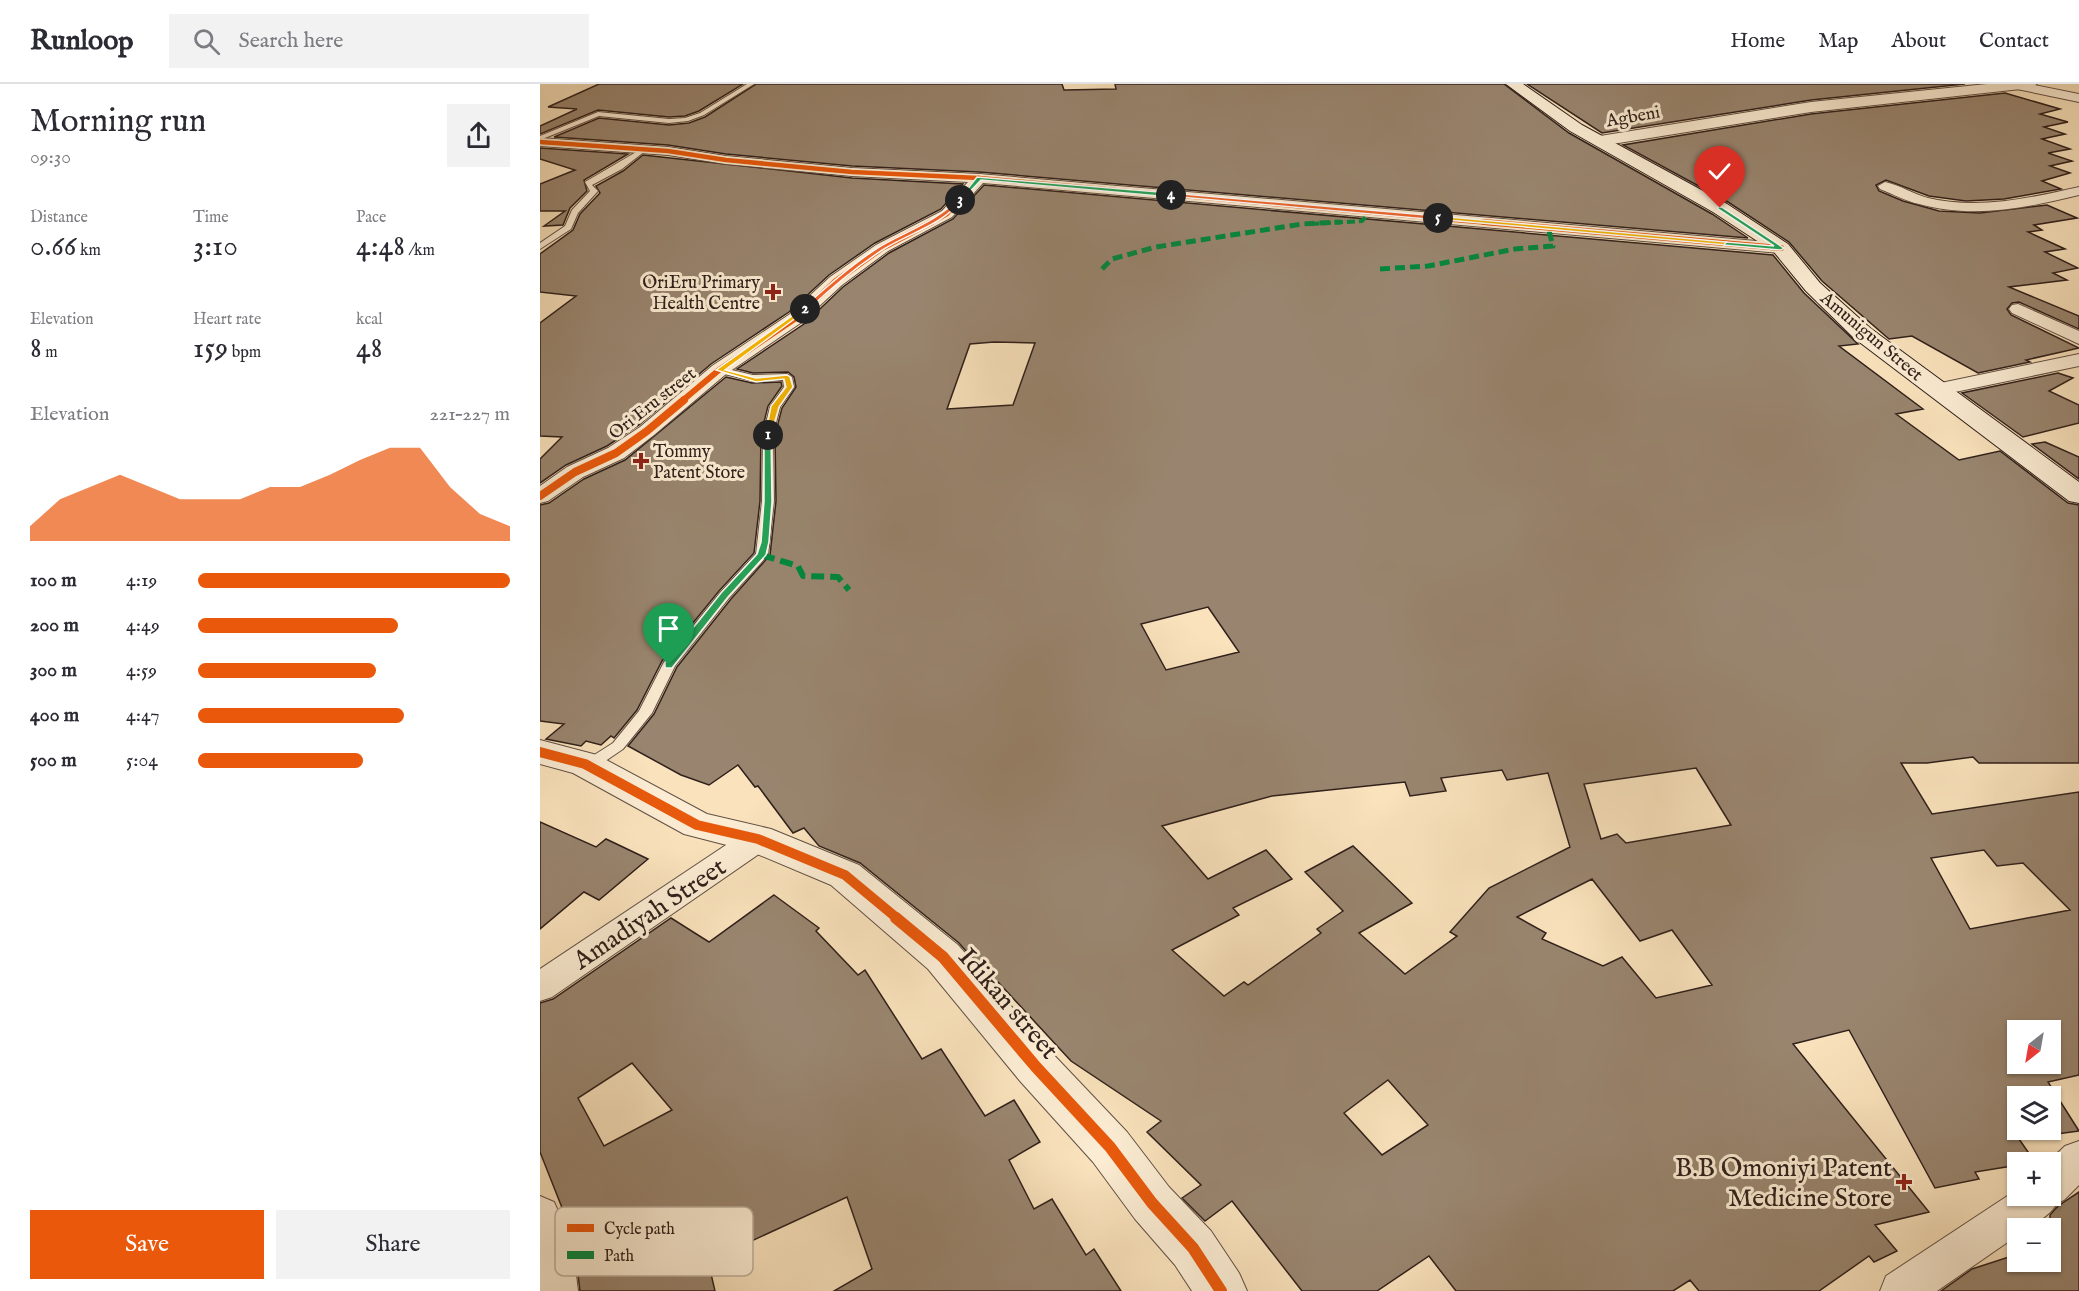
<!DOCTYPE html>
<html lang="en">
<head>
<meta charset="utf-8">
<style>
  :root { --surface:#fff; --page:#f2f2f3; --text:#2b2b33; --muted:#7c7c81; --line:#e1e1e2; --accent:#ea580c }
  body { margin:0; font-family:"IM FELL English",serif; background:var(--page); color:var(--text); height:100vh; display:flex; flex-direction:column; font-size:22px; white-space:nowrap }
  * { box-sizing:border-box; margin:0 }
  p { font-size:20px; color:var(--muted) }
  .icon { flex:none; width:33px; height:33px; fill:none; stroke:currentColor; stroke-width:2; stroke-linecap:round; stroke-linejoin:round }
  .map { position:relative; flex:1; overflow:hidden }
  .drawer { display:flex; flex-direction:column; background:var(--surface); width:540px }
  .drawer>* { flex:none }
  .needle { width:39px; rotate:211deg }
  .buttons { position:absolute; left:1467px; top:936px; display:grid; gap:12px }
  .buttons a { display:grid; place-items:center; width:54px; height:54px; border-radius:0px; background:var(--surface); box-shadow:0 2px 4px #0004; font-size:30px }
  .pin { position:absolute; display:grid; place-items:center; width:51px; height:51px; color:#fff; margin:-62px -26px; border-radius:50% 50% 50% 0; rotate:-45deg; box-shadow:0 0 6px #0007 }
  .pin .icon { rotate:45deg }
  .km { position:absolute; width:30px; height:30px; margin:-15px; border-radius:50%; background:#222; color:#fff; font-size:16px; line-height:30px; text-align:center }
  .round { display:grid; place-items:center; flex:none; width:63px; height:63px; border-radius:0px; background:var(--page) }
  .headline { display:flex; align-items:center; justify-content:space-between; height:102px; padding:0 30px }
  h1 { font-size:33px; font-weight:600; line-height:45px }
  .stats { display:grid; grid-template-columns:repeat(3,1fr); gap:9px; height:102px; padding:6px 30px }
  .stats div { display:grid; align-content:center }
  .stats b { font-size:30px; font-weight:600 }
  .stats small { font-size:16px; font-weight:400 }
  .stats p { font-size:16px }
  .chart { height:168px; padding:12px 30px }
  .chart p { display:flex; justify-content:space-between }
  .chart svg { width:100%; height:108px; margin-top:6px; fill:var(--accent); opacity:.7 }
  .button { display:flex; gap:12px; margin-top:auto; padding:12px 30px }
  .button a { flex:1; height:69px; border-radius:0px; background:var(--accent); color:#fff; font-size:24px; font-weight:600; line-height:69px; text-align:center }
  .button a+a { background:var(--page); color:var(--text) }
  ul { padding:0 30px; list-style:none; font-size:20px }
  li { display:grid; grid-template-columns:96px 72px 1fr; align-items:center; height:45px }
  li i { height:15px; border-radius:8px; background:var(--accent) }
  header { display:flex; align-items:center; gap:36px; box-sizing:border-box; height:84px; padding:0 30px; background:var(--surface); border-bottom:2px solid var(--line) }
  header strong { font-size:28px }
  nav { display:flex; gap:33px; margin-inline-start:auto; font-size:21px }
  .search { width:420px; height:54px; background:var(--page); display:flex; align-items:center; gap:15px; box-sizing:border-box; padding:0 21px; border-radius:0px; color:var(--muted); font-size:22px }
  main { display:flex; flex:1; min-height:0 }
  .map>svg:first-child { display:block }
  .building { fill:#99856f; stroke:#30201b; stroke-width:1.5; fill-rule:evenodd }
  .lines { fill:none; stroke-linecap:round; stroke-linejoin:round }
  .service-casing { stroke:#625043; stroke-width:2 }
  .minor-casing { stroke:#625043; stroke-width:2 }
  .tertiary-casing { stroke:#625043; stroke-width:2 }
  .secondary-casing { stroke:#30201b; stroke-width:2 }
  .service { fill:#fbecd3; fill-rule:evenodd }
  .minor { fill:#fbecd3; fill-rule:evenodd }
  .tertiary { fill:#fbecd3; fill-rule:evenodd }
  .secondary { fill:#fbecd3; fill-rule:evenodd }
  .quiet-far2 { stroke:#00873e; stroke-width:4; stroke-dasharray:8 4; stroke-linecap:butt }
  .quiet-far1 { stroke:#00873e; stroke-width:5; stroke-dasharray:10 5; stroke-linecap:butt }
  .quiet { stroke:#00873e; stroke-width:6; stroke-dasharray:13 6; stroke-linecap:butt }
  .cycleway-far4-casing { stroke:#fbecd3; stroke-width:7 }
  .cycleway-far3-casing { stroke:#fbecd3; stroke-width:8 }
  .cycleway-far2-casing { stroke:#fbecd3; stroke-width:10 }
  .cycleway-far1-casing { stroke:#fbecd3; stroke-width:14 }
  .cycleway-casing { stroke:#fbecd3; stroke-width:16 }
  .cycleway-far4 { stroke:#e8590c; stroke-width:4.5 }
  .cycleway-far3 { stroke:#e8590c; stroke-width:6 }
  .cycleway-far2 { stroke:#e8590c; stroke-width:8 }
  .cycleway-far1 { stroke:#e8590c; stroke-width:10 }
  .cycleway { stroke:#e8590c; stroke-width:12 }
  .split-1 { fill:#22a559; stroke:#fff; stroke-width:1.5 }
  .split-2 { fill:#f5b400; stroke:#fff; stroke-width:1.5 }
  .split-3 { fill:#f0652b; stroke:#fff; stroke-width:1.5 }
  .split-4 { fill:#22a559; stroke:#fff; stroke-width:1.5 }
  .split-5 { fill:#f0652b; stroke:#fff; stroke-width:1.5 }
  .split-6 { fill:#f5b400; stroke:#fff; stroke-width:1.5 }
  .split-7 { fill:#22a559; stroke:#fff; stroke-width:1.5 }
  .poi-dot { fill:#8f2418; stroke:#fbecd3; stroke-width:2 }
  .labels { text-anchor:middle; stroke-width:6; stroke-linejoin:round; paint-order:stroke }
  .far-street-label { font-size:18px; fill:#30201b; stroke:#fbecd3 }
  .far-poi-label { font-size:18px; fill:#30201b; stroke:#fbecd3; text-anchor:end }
  .near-street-label { font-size:26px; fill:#30201b; stroke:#fbecd3 }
  .near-poi-label { font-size:26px; fill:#30201b; stroke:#fbecd3; text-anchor:end }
  .key { fill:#fbecd3; stroke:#beaf9c; stroke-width:1.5 }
  .key-label { font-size:16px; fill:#30201b }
</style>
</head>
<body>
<header>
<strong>Runloop</strong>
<div class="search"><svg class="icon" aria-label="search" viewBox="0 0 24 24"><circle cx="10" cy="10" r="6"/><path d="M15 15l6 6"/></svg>Search here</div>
<nav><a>Home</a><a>Map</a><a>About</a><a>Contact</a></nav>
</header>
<main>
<section class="drawer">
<div class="headline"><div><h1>Morning run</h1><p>09:30</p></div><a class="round"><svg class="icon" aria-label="share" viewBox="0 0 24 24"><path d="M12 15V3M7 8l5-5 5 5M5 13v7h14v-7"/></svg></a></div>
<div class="stats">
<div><p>Distance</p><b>0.66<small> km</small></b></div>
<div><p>Time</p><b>3:10</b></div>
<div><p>Pace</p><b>4:48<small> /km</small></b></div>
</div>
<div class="stats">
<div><p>Elevation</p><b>8<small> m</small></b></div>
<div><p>Heart rate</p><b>159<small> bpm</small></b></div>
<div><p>kcal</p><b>48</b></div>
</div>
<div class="chart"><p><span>Elevation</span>221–227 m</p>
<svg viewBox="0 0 160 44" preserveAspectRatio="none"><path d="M0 44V38L10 27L20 22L30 17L40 22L50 27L60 27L70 27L80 22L90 22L100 17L110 11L120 6L130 6L140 22L150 33L160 38V44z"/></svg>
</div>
<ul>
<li><b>100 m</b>4:19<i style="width:100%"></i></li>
<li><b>200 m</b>4:49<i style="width:64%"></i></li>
<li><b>300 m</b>4:59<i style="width:57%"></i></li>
<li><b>400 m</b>4:47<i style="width:66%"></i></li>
<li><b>500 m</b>5:04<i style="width:53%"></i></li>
</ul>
<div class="button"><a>Save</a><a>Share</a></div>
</section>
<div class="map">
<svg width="1539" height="1207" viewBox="0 0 1539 1207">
  <rect width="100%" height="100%" fill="#f9e2bc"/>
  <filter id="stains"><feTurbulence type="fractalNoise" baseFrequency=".00333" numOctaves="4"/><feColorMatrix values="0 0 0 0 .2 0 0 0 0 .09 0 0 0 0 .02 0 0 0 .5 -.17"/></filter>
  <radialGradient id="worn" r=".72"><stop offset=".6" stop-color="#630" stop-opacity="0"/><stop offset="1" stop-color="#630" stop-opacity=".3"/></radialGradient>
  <g class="building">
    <path d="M59,0H203L159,27L145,32L129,33L58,26L0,50V42L37,25L8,23Z"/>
    <path d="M216,0H522L524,6L576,5L575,0H964L1029,49L1172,130L1208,154L439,88L312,82L186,70L128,61L14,53L59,34L129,41L149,39L165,33Z"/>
    <path d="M987,0H1425L1271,16L1062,49Z"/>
    <path d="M1465,9L1520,25L1500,30L1528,38L1504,43L1525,50L1502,55L1530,65L1508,69L1532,77L1510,82L1530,89L1502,97L1521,105L1464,115L1426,117L1389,112L1346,96L1336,101L1339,107L1363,117L1399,127L1440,129L1507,121L1537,134L1494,141L1502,146L1488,148L1525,165L1505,168L1538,184L1513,189L1527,196L1469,203L1539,232V245L1479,218L1472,219L1467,225L1471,231L1539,264L1486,276L1490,278L1438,289L1372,252L1349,255L1282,197L1249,158L1188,118L1083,61L1271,30Z"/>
    <path d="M0,64L88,70L44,96L47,107L30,124L23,141L4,142L25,127H0V100L35,86L0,75Z"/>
    <path d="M103,71L312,94L423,100L401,125L335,159L289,191L249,228L171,280L99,341L67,362L26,381L0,399V375L22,353L0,352V239L36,212L0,208V170L33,146L40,130L60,109L56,102L83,87Z"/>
    <path d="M444,101L1233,171L1264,209L1318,260L1299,262L1383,325L1356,330L1419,376L1460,367L1528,419L1539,421V679H1439L1433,673L1387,679H1361L1392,730L1539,708V991L1508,998L1539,1047L1479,1055L1495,1078H1478V1081L1435,1088L1439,1095L1395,1104L1309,946L1253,960L1389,1128L1335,1141L1357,1167L1334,1178L1329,1172L1279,1207H1159L1150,1196L1133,1207H916L889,1172L837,1207H762L692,1117L665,1137L642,1114L661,1101L607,1048L621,1037L531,977L458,898L455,900L419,859L320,779L279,762L264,744L253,749L218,702L215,703L198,681L169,701L141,691L88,662L114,630L137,583L191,515L230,471L236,417L235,351L242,324L256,303L254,293L248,288L213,289L197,285L264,240L303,203L349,169L413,135ZM454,258L495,259L473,321L407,325L430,260ZM668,523L699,568L626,586L601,540ZM1156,684L1191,741L1086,759L1077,750L1061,755L1044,700ZM962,686L967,696L1008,689L1030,763L949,804L910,848L917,852L865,890L819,849L872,819L813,762L765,788L803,827L777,845L781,849L708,901L704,898L684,912L632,866L699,831L693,824L752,795L726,766L668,795L622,742L732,712L865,698L870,712L906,707L901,694ZM1444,766L1457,782L1483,779L1530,826L1430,845L1391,774ZM1052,795L1100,857L1132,846L1172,901L1116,914L1082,873L1063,882L1002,855L1006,849L977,833ZM1478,946H1510V980H1478ZM848,996L888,1041L842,1071L804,1029ZM1478,1012H1510V1046H1478Z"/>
    <path d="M1518,289L1533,294L1509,307L1539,321V339L1483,353L1422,309Z"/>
    <path d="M186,293L212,299L241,298L242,302L228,322L221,350L220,417L214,469L179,507L122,577L97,626L74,654L71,652L61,661L46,657L41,662L6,655L24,640L0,637V421L9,419L44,395L85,376Z"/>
    <path d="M1505,358L1539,373V395L1492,360Z"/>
    <path d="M0,738L56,763L66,755L108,775L59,816L44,808L0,845Z"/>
    <path d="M234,811L279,844L276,847L318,891L325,886L382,975L401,965L445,1032L474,1016L500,1058L469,1076L494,1125L512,1115L546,1171L554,1165L581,1207H294L332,1185L307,1113L168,1177L175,1207H40L34,1158L31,1149H32L0,1068V919L13,915L131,834L169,858ZM92,979L132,1026L64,1062L38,1014Z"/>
    <path d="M1539,1108V1207H1401L1432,1185L1478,1170V1178H1510V1144H1507L1510,1143V1131L1518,1122Z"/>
  </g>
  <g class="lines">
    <g class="service-casing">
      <g id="service">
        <path d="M207,0H214L164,31L148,37L129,39L59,32L0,56V52L58,28L129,35L145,34L160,29Z"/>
        <path d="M103,64L105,67L82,85L52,101L58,107L38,129L31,145L0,165V159L25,142L32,126L50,107L45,98Z"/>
        <path d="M179,283L213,291L247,290L252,293L254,303L240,323L233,351L234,417L228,471L189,514L135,582L112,629L83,665L61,680L45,685L40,684L38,680L40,676L51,673L73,659L99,627L124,578L181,508L216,470L222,417L223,351L230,323L244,303L243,296L213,297L176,288V284Z"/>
      </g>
    </g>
    <g class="minor-casing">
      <g id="minor">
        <path d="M1471,0H1489L1539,10V18L1472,4Z"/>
        <path d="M0,54L128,63L186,72L312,84L439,90L1241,159L1249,164L1241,169L443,99L412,133L348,167L302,201L262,238L186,290L114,351L84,374L43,393L8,417L0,419V402L27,383L68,364L100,343L172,282L250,230L290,193L336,161L402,127L428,98L312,92L186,80L128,71L0,62Z"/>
        <path d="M1345,98C1360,101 1373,110 1388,114C1438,126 1490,114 1539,103V111C1486,124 1433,135 1379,120C1365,117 1353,110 1340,105L1338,102Z"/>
        <path d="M1478,220L1539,247V260L1472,229L1469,225L1472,221Z"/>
        <path d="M1539,270V282L1396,312L1389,310L1386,306L1389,302L1396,300Z"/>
        <path d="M218,744L229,747L233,755L229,763L12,913L0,917V885L207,747Z"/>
        <path d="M1539,1057V1101L1524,1116L1517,1119C1511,1131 1491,1144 1478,1144V1151L1397,1207H1340L1346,1192L1478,1105V1112H1510V1078H1508L1525,1062Z"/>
        <path d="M0,1112L14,1118L32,1158L38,1207H0Z"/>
      </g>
    </g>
    <g class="tertiary-casing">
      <g id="tertiary">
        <path d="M1447,0H1497L1490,4L1271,28L1060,62L1052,57L1060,52L1271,18Z"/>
        <path d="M0,656L57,671L167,730L231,745L319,781L418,861L512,969L587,1048L629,1103L671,1147L699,1189L707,1207H652L635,1181L595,1135L553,1078L480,997L388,885L291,801L210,767L144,750L33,689L0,680Z"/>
      </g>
    </g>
    <g class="secondary-casing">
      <path id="secondary" d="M966,0H983L1042,41L1187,120L1248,160L1280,199L1330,244L1539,398V419L1529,417L1314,254L1266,207L1234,168L1173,128L1030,47Z"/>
    </g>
    <use href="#service" class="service"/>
    <use href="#minor" class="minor"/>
    <use href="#tertiary" class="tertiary"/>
    <use href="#secondary" class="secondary"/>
    <path class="quiet-far2" d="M771,140L822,137L830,128"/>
    <g class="quiet-far1">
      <path d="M562,185L572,175L616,163L762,140L801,138"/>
      <path d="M840,185L888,182L975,165L1013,162L1008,143"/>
    </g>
    <path class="quiet" d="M222,471L258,482L263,492L298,493L309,506"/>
    <g class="cycleway-far4-casing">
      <g id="cycleway-far4">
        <path d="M0,58L128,67L186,76L312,88L439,94L961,140"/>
        <path d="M389,140L407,130L439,94"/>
      </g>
    </g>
    <g class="cycleway-far3-casing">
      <g id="cycleway-far3">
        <path d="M944,138L1241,164"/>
        <path d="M142,317L179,286L256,234L296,197L342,164L392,138"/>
      </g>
    </g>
    <g class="cycleway-far2-casing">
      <path id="cycleway-far2" d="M0,412L35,388L76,369L107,347L144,316"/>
    </g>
    <g class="cycleway-far1-casing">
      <path id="cycleway-far1" d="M0,668L45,680L157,741L218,755L305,791L358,835"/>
    </g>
    <g class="cycleway-casing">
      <path id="cycleway" d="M356,834L403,873L496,983L570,1063L612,1119L653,1164L681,1207"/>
    </g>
    <use href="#cycleway-far4" class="cycleway-far4"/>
    <use href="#cycleway-far3" class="cycleway-far3"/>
    <use href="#cycleway-far2" class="cycleway-far2"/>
    <use href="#cycleway-far1" class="cycleway-far1"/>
    <use href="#cycleway" class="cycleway"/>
  </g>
  <path class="split-1" d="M228,349L231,351L232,417L229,458L226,471L188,513L132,584H125V579L181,509L217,470L221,458L224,417V351Z"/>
  <path class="split-2" d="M263,224L268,225L185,286L216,294L247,291L250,293L253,303L239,323L231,351L225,353L231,322L246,303L244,295L216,298L176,286Z"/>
  <path class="split-3" d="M418,115L422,116C402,141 370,149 344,165C316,183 291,204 267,227H263V224C287,202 311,181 339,163C366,147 396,138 418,115Z"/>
  <path class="split-4" d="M437,93L631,109L633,111L631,113L441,96L421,117H418Z"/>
  <path class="split-5" d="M631,109L898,132L901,134L898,136L629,112Z"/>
  <path class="split-6" d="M898,132L1186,158L1189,159L1186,161L896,135Z"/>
  <path class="split-7" d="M1178,123H1182L1244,164L1241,166L1184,161L1186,158L1234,162L1178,125Z"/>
  <g class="poi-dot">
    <path d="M230 199h6v6h6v6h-6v6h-6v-6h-6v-6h6z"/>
    <path d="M98 368h6v6h6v6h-6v6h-6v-6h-6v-6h6z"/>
    <path d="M1361 1089h6v6h6v6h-6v6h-6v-6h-6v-6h6z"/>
  </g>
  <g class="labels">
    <g class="far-street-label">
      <text transform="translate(1093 32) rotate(-10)" y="6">Agbeni</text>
      <text transform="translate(1332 252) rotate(40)" y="6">Amunigun Street</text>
      <text transform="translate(112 319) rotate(-38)" y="6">Ori Eru street</text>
    </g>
    <g class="far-poi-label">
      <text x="220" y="204">OriEru Primary<tspan x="220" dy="21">Health Centre</tspan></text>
      <text x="113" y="373" text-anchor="start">Tommy<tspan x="113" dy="21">Patent Store</tspan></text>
    </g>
    <g class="near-street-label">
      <text transform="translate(109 829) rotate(-34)" y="9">Amadiyah Street</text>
      <text transform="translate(469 919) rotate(49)" y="9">Idikan street</text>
    </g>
    <g class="near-poi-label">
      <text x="1352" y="1092">B.B Omoniyi Patent<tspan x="1352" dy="30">Medicine Store</tspan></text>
    </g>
  </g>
  <rect x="15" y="1123" width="198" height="69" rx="9" class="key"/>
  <rect x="27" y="1140" width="27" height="8" fill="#e8590c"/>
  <rect x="27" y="1167" width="27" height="8" fill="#00873e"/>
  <g class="key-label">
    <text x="64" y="1150">Cycle path</text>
    <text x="64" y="1177">Path</text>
  </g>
  <rect width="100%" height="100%" filter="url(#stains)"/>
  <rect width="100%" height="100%" fill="url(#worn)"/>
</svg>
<div class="buttons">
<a><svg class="needle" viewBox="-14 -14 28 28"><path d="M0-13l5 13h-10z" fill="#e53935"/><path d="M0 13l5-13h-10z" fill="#7c7c81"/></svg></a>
<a><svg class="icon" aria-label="layers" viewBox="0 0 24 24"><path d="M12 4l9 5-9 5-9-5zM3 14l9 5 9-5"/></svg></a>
<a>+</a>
<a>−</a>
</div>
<div class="pin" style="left:129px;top:581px;background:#1e9e55"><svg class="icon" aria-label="arrive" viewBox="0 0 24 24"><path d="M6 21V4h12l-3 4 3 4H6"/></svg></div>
<div class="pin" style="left:1180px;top:124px;background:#d93025"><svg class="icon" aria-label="check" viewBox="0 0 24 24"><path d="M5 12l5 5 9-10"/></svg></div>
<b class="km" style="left:228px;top:351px">1</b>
<b class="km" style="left:265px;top:225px">2</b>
<b class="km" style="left:420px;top:116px">3</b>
<b class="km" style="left:631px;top:111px">4</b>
<b class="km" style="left:898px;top:134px">5</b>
</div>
</main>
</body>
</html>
